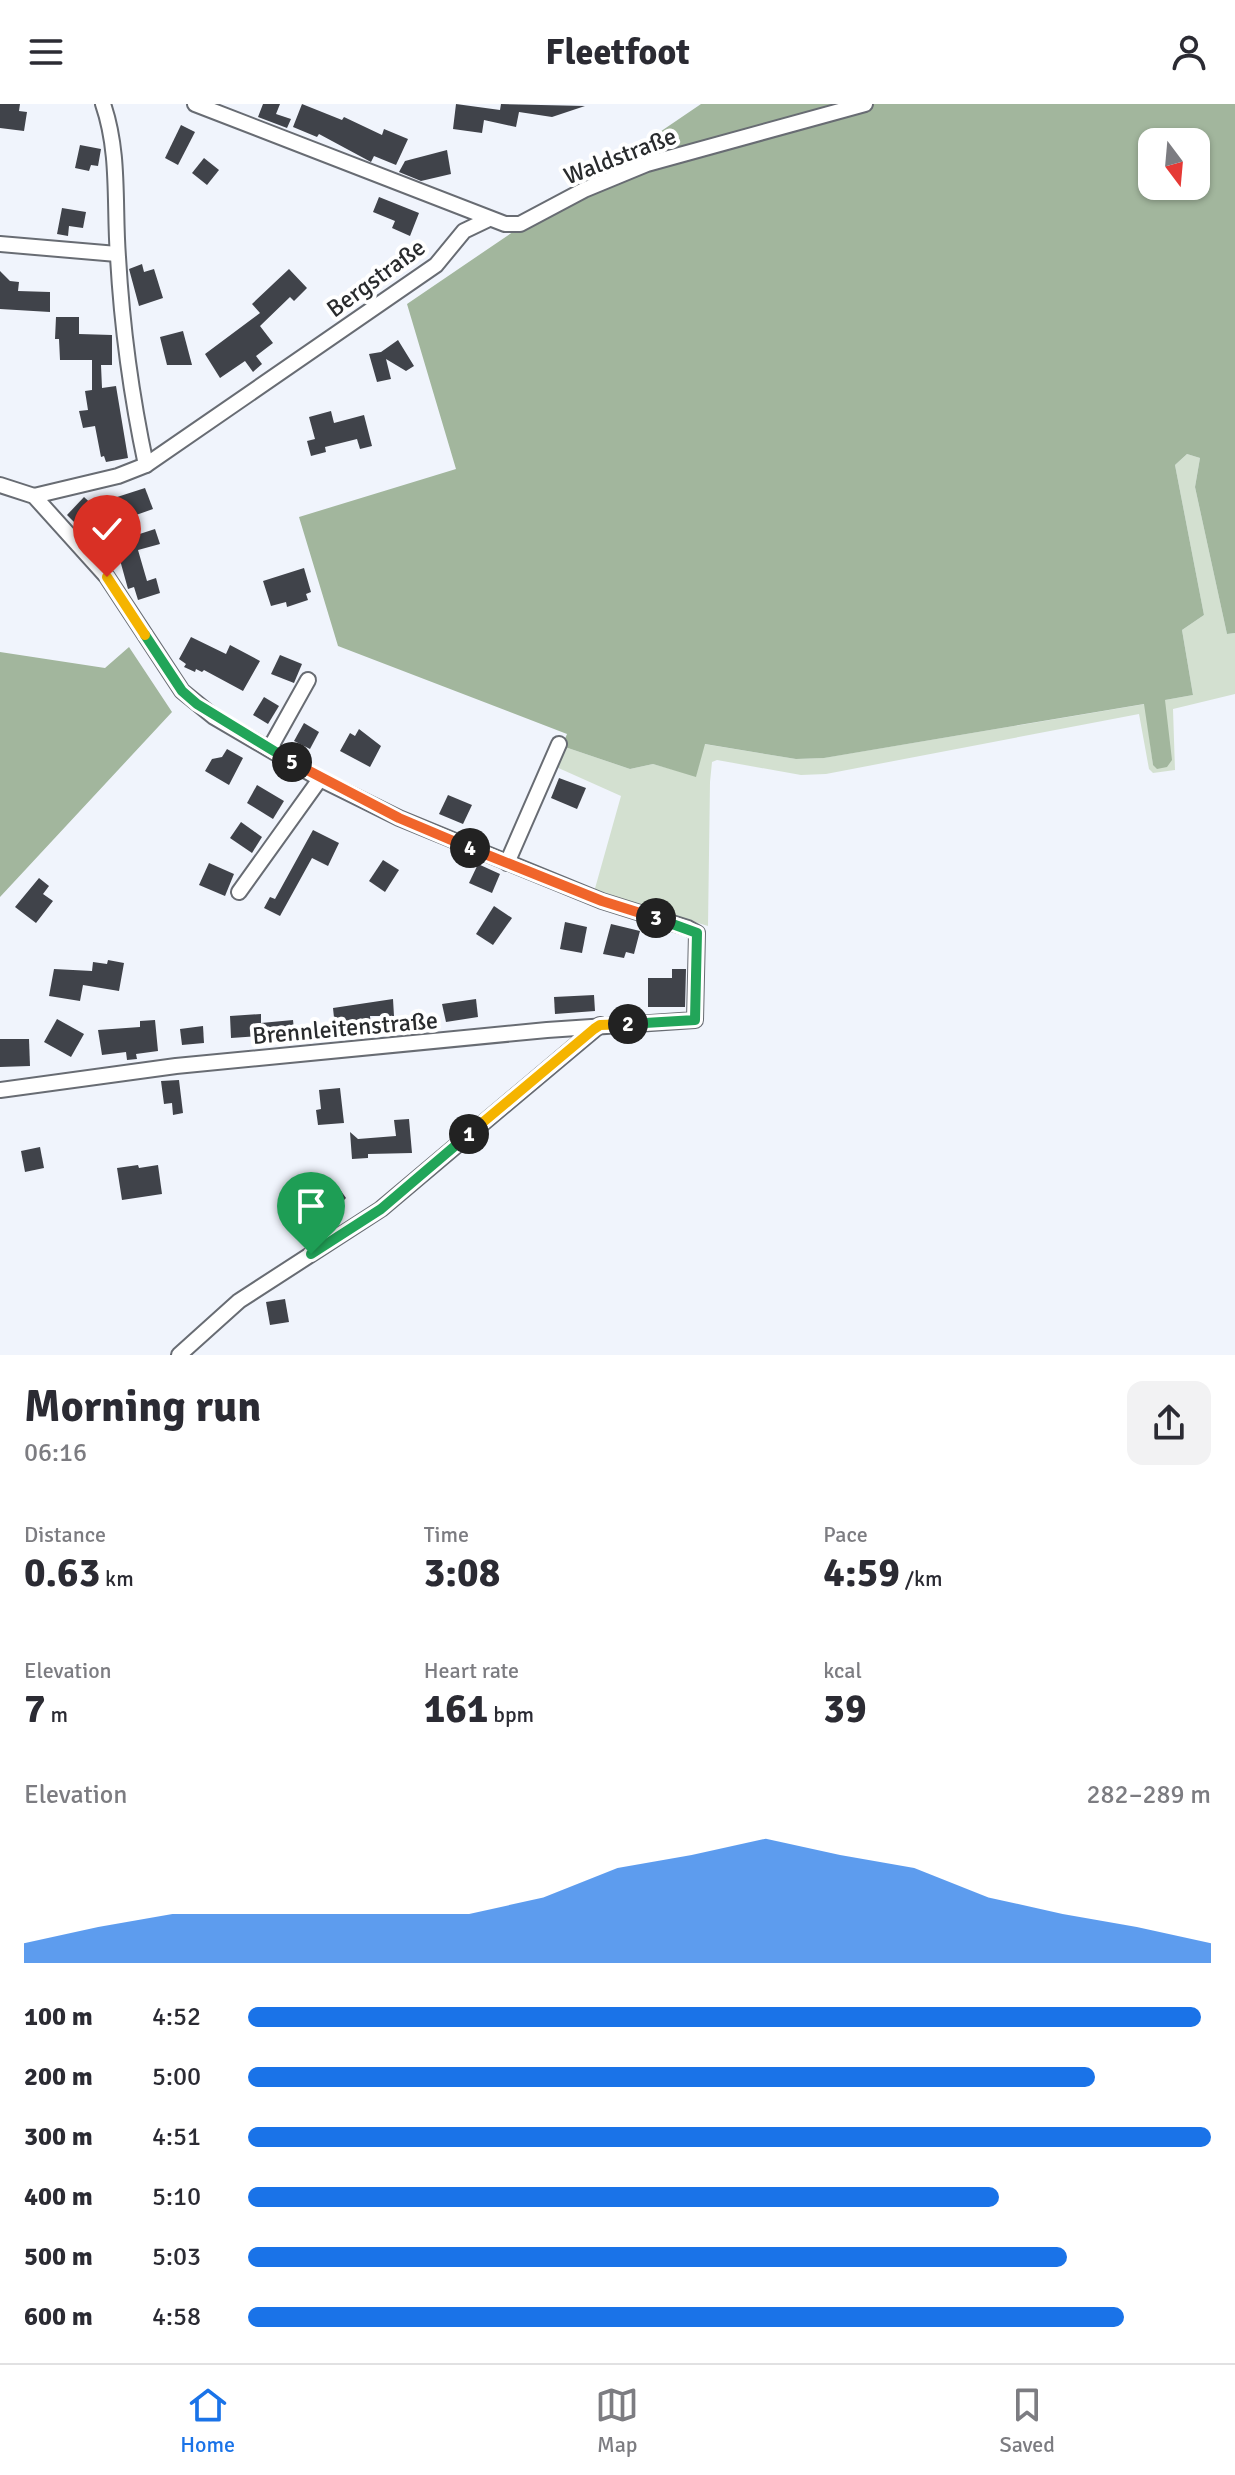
<!DOCTYPE html>
<html lang="en">
<head>
<meta charset="utf-8">
<style>
  :root { --surface:#fff; --page:#f2f2f3; --text:#2b2b33; --muted:#7c7c81; --line:#e1e1e2; --accent:#1a73e8 }
  body { margin:0; font-family:Signika,sans-serif; background:var(--page); color:var(--text); height:100vh; display:flex; flex-direction:column; font-size:30px; white-space:nowrap }
  * { box-sizing:border-box; margin:0 }
  p { font-size:26px; color:var(--muted) }
  .icon { flex:none; width:44px; height:44px; fill:none; stroke:currentColor; stroke-width:2; stroke-linecap:round; stroke-linejoin:round }
  .map { position:relative; height:1251px; overflow:hidden }
  .drawer { display:flex; flex-direction:column; background:var(--surface); flex:1 }
  .drawer>* { flex:none }
  .needle { width:52px; rotate:164deg }
  .buttons { position:absolute; left:1138px; top:24px; display:grid; gap:16px }
  .buttons a { display:grid; place-items:center; width:72px; height:72px; border-radius:16px; background:var(--surface); box-shadow:0 2px 6px #0004; font-size:40px }
  .pin { position:absolute; display:grid; place-items:center; width:68px; height:68px; color:#fff; margin:-82px -34px; border-radius:50% 50% 50% 0; rotate:-45deg; box-shadow:0 0 8px #0007 }
  .pin .icon { rotate:45deg }
  .km { position:absolute; width:40px; height:40px; margin:-20px; border-radius:50%; background:#222; color:#fff; font-size:22px; line-height:40px; text-align:center }
  .round { display:grid; place-items:center; flex:none; width:84px; height:84px; border-radius:16px; background:var(--page) }
  .headline { display:flex; align-items:center; justify-content:space-between; height:136px; padding:0 24px }
  h1 { font-size:44px; font-weight:700; line-height:60px }
  .metrics { display:grid; grid-template-columns:repeat(3,1fr); gap:12px; height:136px; padding:8px 24px }
  .metrics div { display:grid; align-content:center }
  .metrics b { font-size:40px; font-weight:700 }
  .metrics small { font-size:22px; font-weight:400 }
  .metrics p { font-size:22px }
  .chart { height:224px; padding:16px 24px }
  .chart p { display:flex; justify-content:space-between }
  .chart svg { width:100%; height:144px; margin-top:8px; fill:var(--accent); opacity:.7 }
  ul { padding:0 24px; list-style:none; font-size:26px }
  li { display:grid; grid-template-columns:128px 96px 1fr; align-items:center; height:60px }
  li i { height:20px; border-radius:10px; background:var(--accent) }
  header { display:flex; justify-content:space-between; align-items:center; height:104px; padding:0 24px; background:var(--surface); font-size:36px; font-weight:700 }
  .tab-bar { display:flex; justify-content:space-around; align-items:center; height:112px; border-top:2px solid var(--line); background:var(--surface); font-size:22px; color:var(--muted) }
  .tab-bar a { display:grid; justify-items:center; gap:4px }
  .tab-bar .active { color:var(--accent) }
  .map>svg:first-child { display:block }
  .green { fill:#d3e0d0 }
  .forest { fill:#a2b69d; fill-rule:evenodd }
  .building { fill:#40434a }
  .lines { fill:none; stroke-linecap:round; stroke-linejoin:round }
  .minor-casing { stroke:#686c73; stroke-width:18 }
  .minor { stroke:#fff; stroke-width:14 }
  .split-1-casing { stroke:#fff; stroke-width:16 }
  .split-2-casing { stroke:#fff; stroke-width:16 }
  .split-3-casing { stroke:#fff; stroke-width:16 }
  .split-4-casing { stroke:#fff; stroke-width:16 }
  .split-5-casing { stroke:#fff; stroke-width:16 }
  .split-6-casing { stroke:#fff; stroke-width:16 }
  .split-7-casing { stroke:#fff; stroke-width:16 }
  .split-1 { stroke:#22a559; stroke-width:10 }
  .split-2 { stroke:#f5b400; stroke-width:10 }
  .split-3 { stroke:#22a559; stroke-width:10 }
  .split-4 { stroke:#f0652b; stroke-width:10 }
  .split-5 { stroke:#f0652b; stroke-width:10 }
  .split-6 { stroke:#22a559; stroke-width:10 }
  .split-7 { stroke:#f5b400; stroke-width:10 }
  .labels { text-anchor:middle; stroke-width:8; stroke-linejoin:round; paint-order:stroke }
  .street-label { font-size:24px; fill:#292b2d; stroke:#fff }
</style>
</head>
<body>
<header><svg class="icon" aria-label="menu" viewBox="0 0 24 24"><path d="M4 6h16M4 12h16M4 18h16"/></svg>Fleetfoot<svg class="icon" aria-label="person" viewBox="0 0 24 24"><circle cx="12" cy="8" r="4"/><path d="M4 21q1-7 8-7t8 7"/></svg></header>
<div class="map">
<svg width="1235" height="1251" viewBox="0 0 1235 1251">
  <rect width="100%" height="100%" fill="#f0f4fc"/>
  <path class="green" d="M1187,350L1200,354L1195,383L1227,530L1235,529V590L1173,605L1175,666L1153,669L1149,665L1139,610L826,670L801,671L717,656L712,658L710,678L708,822L594,788L621,692L554,662L562,642L630,665L653,660L696,672L704,640L796,655L823,654L1145,600L1153,661L1165,596L1193,591L1182,526L1204,511L1175,361Z"/>
  <g class="forest">
    <path d="M701,0H1235V529L1227,530L1195,383L1200,354L1187,350L1175,361L1204,511L1182,526L1193,591L1165,596L1172,656L1167,663L1157,665L1153,661L1144,600L824,654L796,655L705,640L696,673L653,660L630,665L562,642L567,630L338,542L299,413L456,365L407,200ZM1152,38H1196V82H1152Z"/>
    <path d="M129,543L172,608L0,793V548L105,564Z"/>
  </g>
  <g class="building">
    <path d="M0,0H20L19,7L27,8L24,27L0,24Z"/>
    <path d="M263,0H280L276,10L291,15L287,24L258,13Z"/>
    <path d="M302,0L342,16L344,13L382,31L384,25L408,35L396,61L374,52L371,58L319,30L317,33L293,23Z"/>
    <path d="M456,0L500,6L501,0L585,2L552,13L519,8L516,23L484,16L482,29L453,25Z"/>
    <path d="M181,21L195,28L178,61L165,54Z"/>
    <path d="M80,41L101,45L98,62L91,61L89,67L75,64Z"/>
    <path d="M447,46L451,70L421,77L399,68L405,57Z"/>
    <path d="M204,54L219,66L207,81L192,69Z"/>
    <path d="M379,93L419,109L410,132L392,124L395,117L373,108Z"/>
    <path d="M62,104L86,108L83,124L69,122L68,132L57,130Z"/>
    <path d="M142,160L144,168L154,165L163,194L139,202L129,165Z"/>
    <path d="M289,165L307,184L294,197L290,193L260,222L273,239L256,252L262,260L253,268L245,257L220,274L205,250L260,209L252,200Z"/>
    <path d="M0,167L10,177L19,178L18,187L50,188V208L0,205Z"/>
    <path d="M56,213H79V230L112,231V261H101L102,284L116,282L128,354L106,358L104,352L101,353L95,322L83,324L79,307L88,306L85,287L92,286V256H60L59,235H55Z"/>
    <path d="M183,227L192,261H167L160,233Z"/>
    <path d="M398,236L414,262L406,267L386,255L391,275L377,278L369,250L381,248Z"/>
    <path d="M331,307L334,319L364,311L372,342L360,345L357,335L325,343L326,348L311,352L307,337L315,335L309,313Z"/>
    <path d="M145,384L153,405L122,416L114,394Z"/>
    <path d="M84,393L109,416L103,422L83,427L67,411Z"/>
    <path d="M155,425L160,440L138,446L147,477L156,474L160,489L138,496L134,483L128,485L115,438Z"/>
    <path d="M304,464L311,488L306,490L308,496L287,503L286,498L271,502L263,477Z"/>
    <path d="M191,533L226,550L230,541L260,557L243,587L204,566L202,568L196,565L195,568L184,563L186,560L179,555Z"/>
    <path d="M280,551L302,560L294,579L271,570Z"/>
    <path d="M264,593L279,602L268,620L253,611Z"/>
    <path d="M304,619L319,628L310,645L294,637Z"/>
    <path d="M359,625L381,642L370,663L340,647L350,629L355,632Z"/>
    <path d="M227,645L243,654L229,681L205,667L212,655L222,653Z"/>
    <path d="M559,674L586,684L577,705L551,694Z"/>
    <path d="M257,681L284,697L273,715L247,699Z"/>
    <path d="M448,691L472,701L463,720L439,710Z"/>
    <path d="M241,718L262,733L252,749L230,734Z"/>
    <path d="M313,726L339,739L328,762L312,754L280,812L264,804L270,793L275,795Z"/>
    <path d="M383,756L399,766L385,788L369,777Z"/>
    <path d="M209,759L234,770L225,792L199,781Z"/>
    <path d="M478,760L500,770L492,789L469,779Z"/>
    <path d="M39,774L49,782L43,790L53,797L36,819L15,803Z"/>
    <path d="M494,802L512,814L493,841L476,830Z"/>
    <path d="M565,818L587,823L582,849L560,845Z"/>
    <path d="M611,820L640,827L634,850L626,848L624,854L603,850Z"/>
    <path d="M108,856L124,859L119,887L83,881L80,897L49,892L54,865L92,867L93,858L107,860Z"/>
    <path d="M672,865H686L685,903H648V874H672Z"/>
    <path d="M594,891L595,907L555,910L554,893Z"/>
    <path d="M393,895L394,912H370L371,922L335,923L333,904Z"/>
    <path d="M476,895L478,913L446,918L442,900Z"/>
    <path d="M261,910V919L293,916L295,936L273,938L272,931L231,934L230,912Z"/>
    <path d="M57,915L84,930L71,953L44,938Z"/>
    <path d="M155,916L158,947L136,950L137,955L127,956L126,948L102,951L98,926L140,923V917Z"/>
    <path d="M203,922L204,939L182,941L180,925Z"/>
    <path d="M0,935H29L30,962L0,963Z"/>
    <path d="M179,976L183,1009L173,1011L172,999L164,1000L161,977Z"/>
    <path d="M340,984L344,1019L318,1021L316,1006L321,1005L319,986Z"/>
    <path d="M409,1015L412,1049L368,1050V1054L352,1055L350,1028L358,1035L396,1032L394,1016Z"/>
    <path d="M40,1043L44,1064L25,1068L21,1047Z"/>
    <path d="M138,1061L139,1064L158,1061L162,1090L122,1096L117,1064Z"/>
    <path d="M324,1077L333,1088L339,1084L346,1094L331,1109L328,1105L318,1112L301,1095L302,1090Z"/>
    <path d="M285,1195L289,1218L270,1221L266,1198Z"/>
  </g>
  <g class="lines">
    <g class="minor-casing">
      <g id="minor">
        <path d="M103,0C120,49 114,101 118,153C122,224 131,291 146,361"/>
        <path d="M195,0L505,120H520L584,86L647,60L865,0"/>
        <path d="M0,140L117,150"/>
        <path d="M0,381L34,392L107,473L182,587L214,613L320,675L399,714L602,797L688,824L697,829L695,916L547,926L176,962L0,986"/>
        <path d="M34,392L118,372L146,361L436,161L464,127L487,116"/>
        <path d="M270,644L308,576"/>
        <path d="M507,759L559,640"/>
        <path d="M239,788L320,675"/>
        <path d="M179,1251L239,1197L381,1105L600,921"/>
      </g>
    </g>
    <use href="#minor" class="minor"/>
  </g>
  <g class="lines">
    <g class="split-1-casing">
      <path id="split-1" d="M311,1150L381,1105L469,1030"/>
    </g>
    <g class="split-2-casing">
      <path id="split-2" d="M469,1030L594,925L600,921L628,920"/>
    </g>
    <g class="split-3-casing">
      <path id="split-3" d="M628,920L695,916L697,829L656,814"/>
    </g>
    <g class="split-4-casing">
      <path id="split-4" d="M470,744L602,797L656,814"/>
    </g>
    <g class="split-5-casing">
      <path id="split-5" d="M292,658L399,714L470,744"/>
    </g>
    <g class="split-6-casing">
      <path id="split-6" d="M145,531L182,587L197,600L292,658"/>
    </g>
    <g class="split-7-casing">
      <path id="split-7" d="M107,473L145,531"/>
    </g>
    <use href="#split-1" class="split-1"/>
    <use href="#split-2" class="split-2"/>
    <use href="#split-3" class="split-3"/>
    <use href="#split-4" class="split-4"/>
    <use href="#split-5" class="split-5"/>
    <use href="#split-6" class="split-6"/>
    <use href="#split-7" class="split-7"/>
  </g>
  <g class="labels">
    <g class="street-label">
      <text transform="translate(620 52) rotate(-21)" y="8">Waldstraße</text>
      <text transform="translate(376 174) rotate(-36)" y="8">Bergstraße</text>
      <text transform="translate(345 924) rotate(-5)" y="8">Brennleitenstraße</text>
    </g>
  </g>
</svg>
<div class="buttons">
<a><svg class="needle" viewBox="-14 -14 28 28"><path d="M0-13l5 13h-10z" fill="#e53935"/><path d="M0 13l5-13h-10z" fill="#7c7c81"/></svg></a>
</div>
<div class="pin" style="left:311px;top:1150px;background:#1e9e55"><svg class="icon" aria-label="arrive" viewBox="0 0 24 24"><path d="M6 21V4h12l-3 4 3 4H6"/></svg></div>
<div class="pin" style="left:107px;top:473px;background:#d93025"><svg class="icon" aria-label="check" viewBox="0 0 24 24"><path d="M5 12l5 5 9-10"/></svg></div>
<b class="km" style="left:469px;top:1030px">1</b>
<b class="km" style="left:628px;top:920px">2</b>
<b class="km" style="left:656px;top:814px">3</b>
<b class="km" style="left:470px;top:744px">4</b>
<b class="km" style="left:292px;top:658px">5</b>
</div>
<section class="drawer">
<div class="headline"><div><h1>Morning run</h1><p>06:16</p></div><a class="round"><svg class="icon" aria-label="share" viewBox="0 0 24 24"><path d="M12 15V3M7 8l5-5 5 5M5 13v7h14v-7"/></svg></a></div>
<div class="metrics">
<div><p>Distance</p><b>0.63<small> km</small></b></div>
<div><p>Time</p><b>3:08</b></div>
<div><p>Pace</p><b>4:59<small> /km</small></b></div>
</div>
<div class="metrics">
<div><p>Elevation</p><b>7<small> m</small></b></div>
<div><p>Heart rate</p><b>161<small> bpm</small></b></div>
<div><p>kcal</p><b>39</b></div>
</div>
<div class="chart"><p><span>Elevation</span>282–289 m</p>
<svg viewBox="0 0 160 44" preserveAspectRatio="none"><path d="M0 44V38L10 33L20 29L30 29L40 29L50 29L60 29L70 24L80 15L90 11L100 6L110 11L120 15L130 24L140 29L150 33L160 38V44z"/></svg>
</div>
<ul>
<li><b>100 m</b>4:52<i style="width:99%"></i></li>
<li><b>200 m</b>5:00<i style="width:88%"></i></li>
<li><b>300 m</b>4:51<i style="width:100%"></i></li>
<li><b>400 m</b>5:10<i style="width:78%"></i></li>
<li><b>500 m</b>5:03<i style="width:85%"></i></li>
<li><b>600 m</b>4:58<i style="width:91%"></i></li>
</ul>
</section>
<nav class="tab-bar">
<a class="active"><svg class="icon" aria-label="home" viewBox="0 0 24 24"><path d="M3 11l9-7 9 7M6 9v11h12V9"/></svg>Home</a>
<a><svg class="icon" aria-label="map" viewBox="0 0 24 24"><path d="M3 6l6-2 6 2 6-2v14l-6 2-6-2-6 2zM9 4v14M15 6v14"/></svg>Map</a>
<a><svg class="icon" aria-label="saved" viewBox="0 0 24 24"><path d="M7 4h10v16l-5-4-5 4z"/></svg>Saved</a>
</nav>
</body>
</html>
